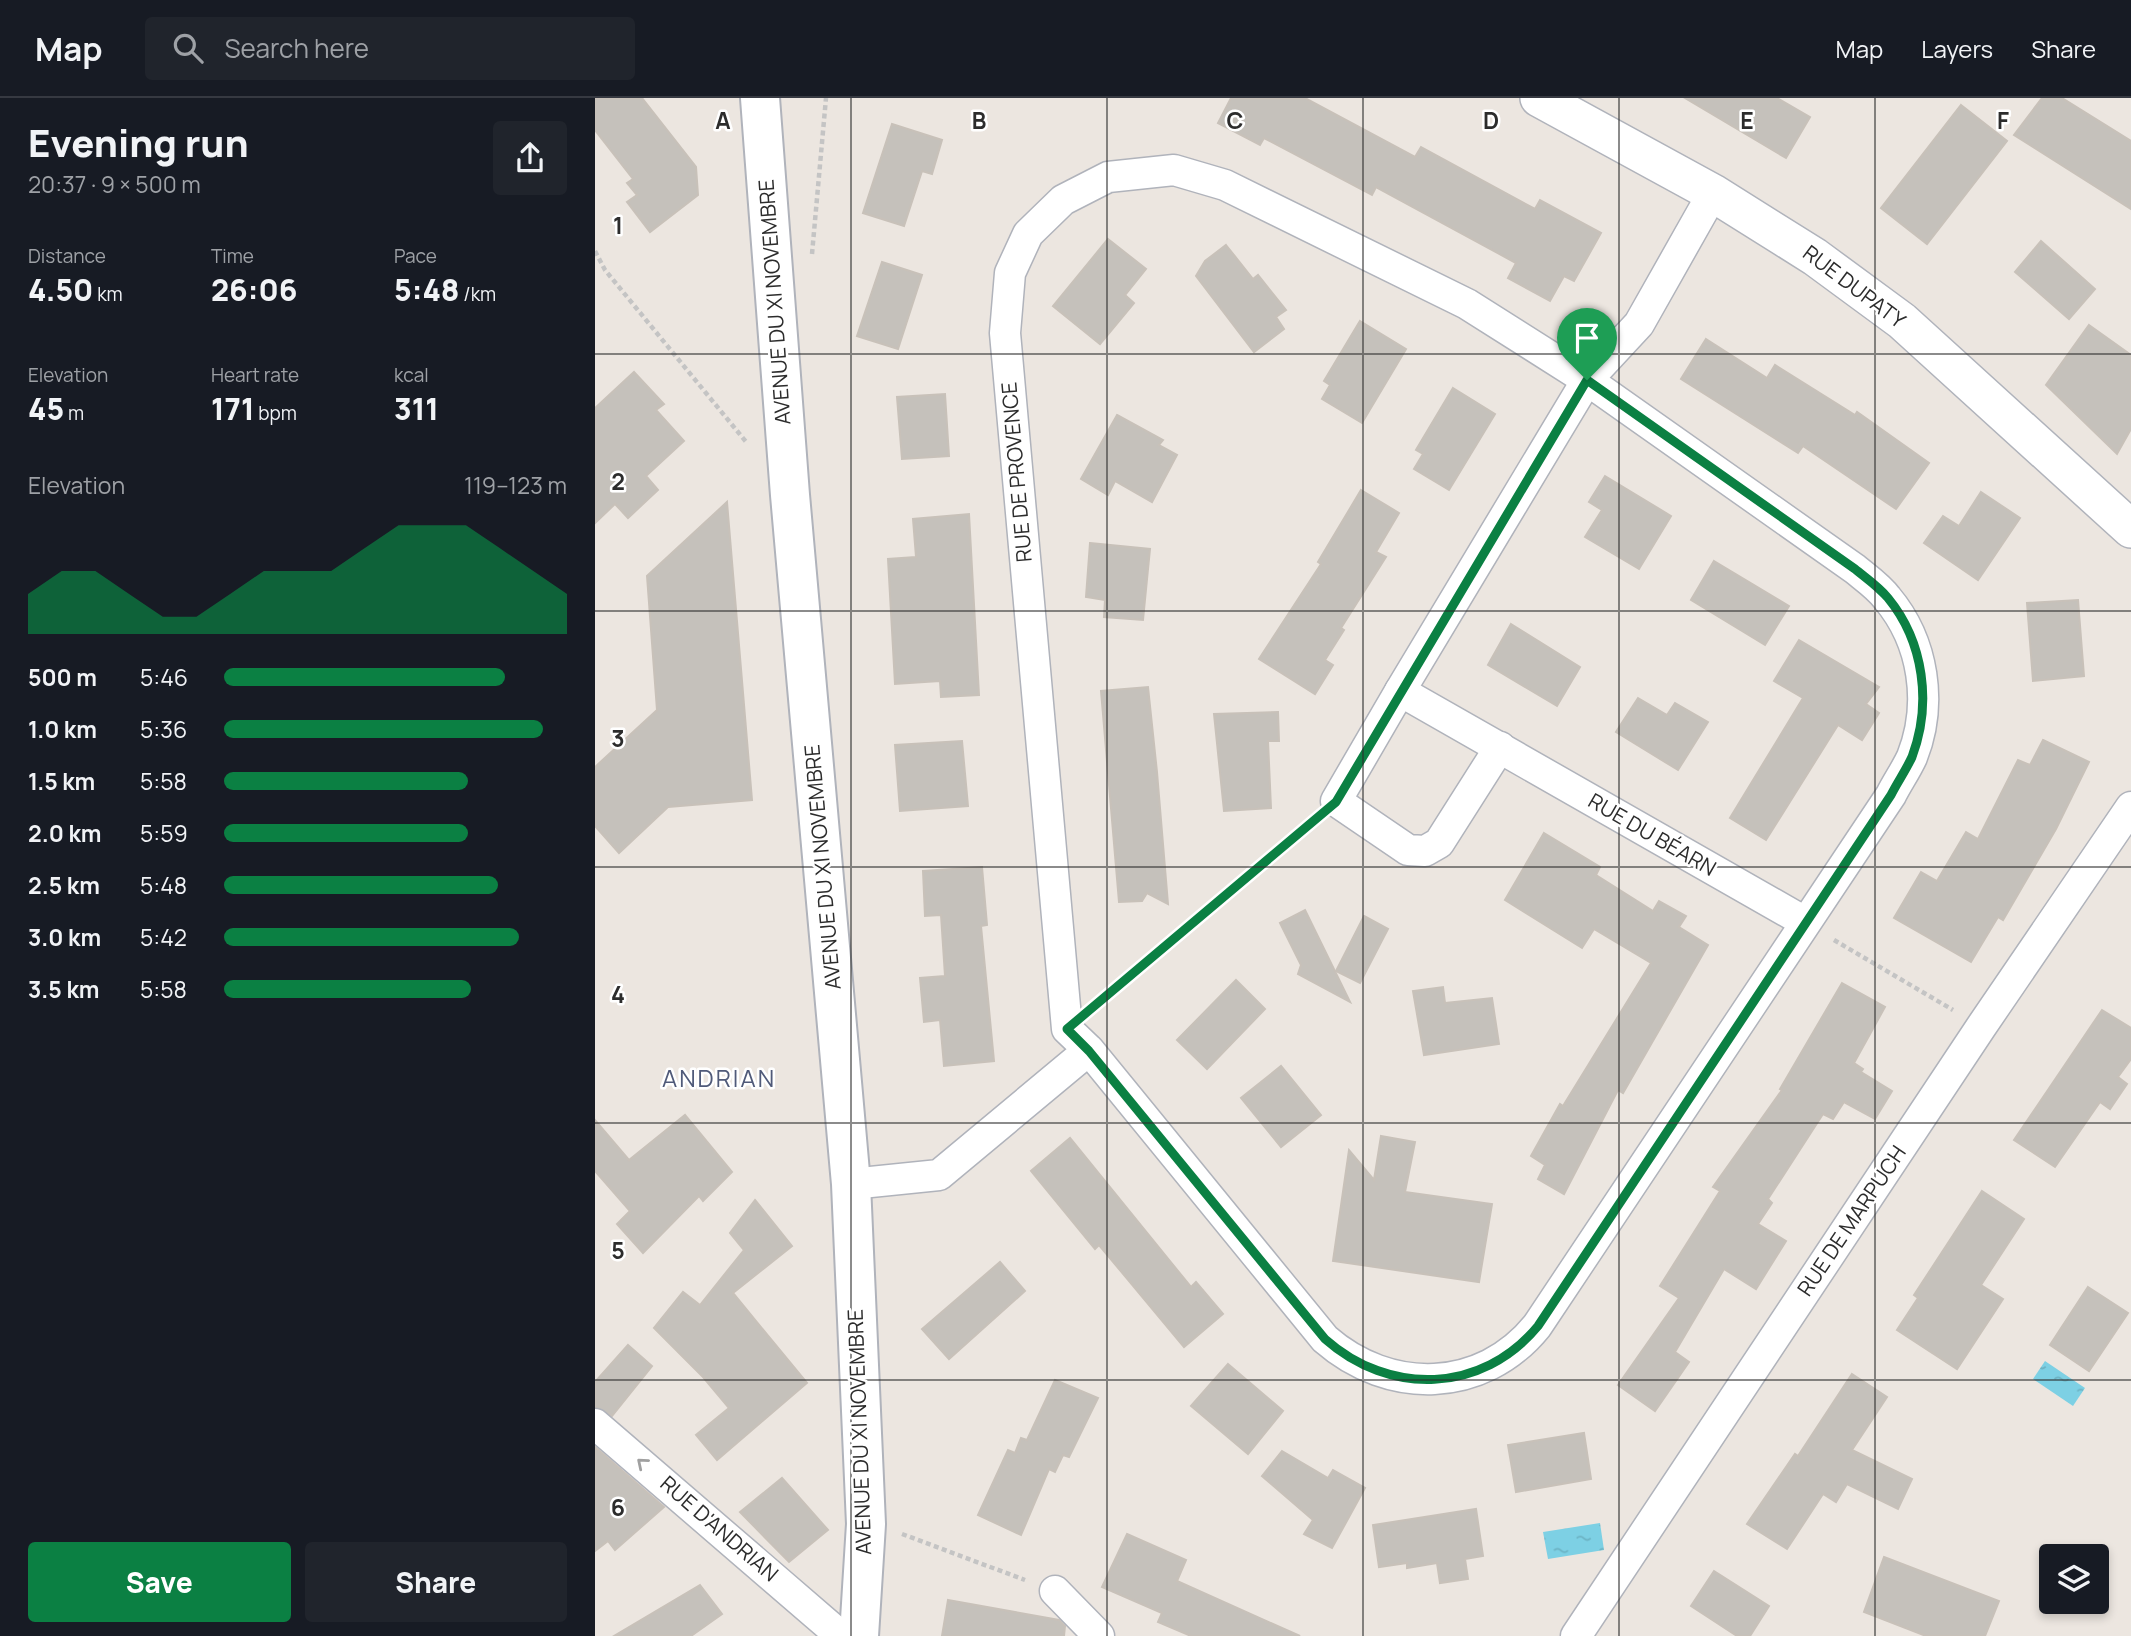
<!DOCTYPE html>
<html lang="en">
<head>
<meta charset="utf-8">
<style>
  :root { --surface:#171b24; --page:#20242c; --text:#f1f3f6; --muted:#9ea1a6; --line:#363941; --accent:#0b8043 }
  body { margin:0; font-family:Manrope,sans-serif; background:var(--page); color:var(--text); height:100vh; display:flex; flex-direction:column; font-size:26px; white-space:nowrap }
  * { box-sizing:border-box; margin:0 }
  p { font-size:23px; color:var(--muted) }
  .icon { flex:none; width:38px; height:38px; fill:none; stroke:currentColor; stroke-width:2; stroke-linecap:round; stroke-linejoin:round }
  .map { position:relative; flex:1; overflow:hidden }
  .side { display:flex; flex-direction:column; background:var(--surface); width:595px }
  .side>* { flex:none }
  .fabs { position:absolute; left:1444px; top:1446px; display:grid; gap:14px }
  .fabs a { display:grid; place-items:center; width:70px; height:70px; border-radius:7px; background:var(--surface); box-shadow:0 4px 10px #0003; font-size:35px }
  .pin { position:absolute; display:grid; place-items:center; width:60px; height:60px; color:#fff; margin:-72px -30px; border-radius:50% 50% 50% 0; rotate:-45deg; box-shadow:0 0 7px #0007 }
  .pin .icon { rotate:45deg }
  .round { display:grid; place-items:center; flex:none; width:74px; height:74px; border-radius:7px; background:var(--page) }
  .headline { display:flex; align-items:center; justify-content:space-between; height:119px; padding:0 28px }
  h1 { font-size:38px; font-weight:800; line-height:52px }
  .metrics { display:grid; grid-template-columns:repeat(3,1fr); gap:10px; height:119px; padding:7px 28px }
  .metrics div { display:grid; align-content:center }
  .metrics b { font-size:30px; font-weight:800 }
  .metrics small { font-size:19px; font-weight:400 }
  .metrics p { font-size:19px }
  .chart { height:196px; padding:14px 28px }
  .chart p { display:flex; justify-content:space-between }
  .chart svg { width:100%; height:126px; margin-top:7px; fill:var(--accent); opacity:.7 }
  .button { display:flex; gap:14px; margin-top:auto; padding:14px 28px }
  .button a { flex:1; height:80px; border-radius:7px; background:var(--accent); color:#fff; font-size:28px; font-weight:800; line-height:80px; text-align:center }
  .button a+a { background:var(--page); color:var(--text) }
  ul { padding:0 28px; list-style:none; font-size:23px }
  li { display:grid; grid-template-columns:112px 84px 1fr; align-items:center; height:52px }
  li i { height:18px; border-radius:9px; background:var(--accent) }
  header { display:flex; align-items:center; gap:42px; box-sizing:border-box; height:98px; padding:0 35px; background:var(--surface); border-bottom:2px solid var(--line) }
  header strong { font-size:33px }
  nav { display:flex; gap:38px; margin-inline-start:auto; font-size:24px }
  .search { width:490px; height:63px; background:var(--page); display:flex; align-items:center; gap:18px; box-sizing:border-box; padding:0 24px; border-radius:7px; color:var(--muted); font-size:26px }
  main { display:flex; flex:1; min-height:0 }
  .map>svg:first-child { display:block }
  .water { fill:url(#water-ripples) }
  .building { fill:#c5c1bb; stroke:#c8c1b9; stroke-width:2 }
  .lines { fill:none; stroke-linecap:round; stroke-linejoin:round }
  .minor-casing { stroke:#b0b3bb; stroke-width:33 }
  .tertiary-casing { stroke:#b0b3bb; stroke-width:40 }
  .secondary-casing { stroke:#b0b3bb; stroke-width:42 }
  .path { stroke:#c4c4c4; stroke-width:4.5; stroke-dasharray:5 3.5; stroke-linecap:butt }
  .minor { stroke:#fff; stroke-width:30 }
  .tertiary { stroke:#fff; stroke-width:37 }
  .secondary { stroke:#fff; stroke-width:38 }
  .oneway { stroke:#a0a0a0 }
  .route-casing { stroke:#fff; stroke-width:14 }
  .route { stroke:#0b8043; stroke-width:9 }
  .grid { fill:none; stroke:#2c2c2c; stroke-width:2; stroke-opacity:0.55 }
  .labels { text-anchor:middle; stroke-width:5; stroke-linejoin:round; paint-order:stroke }
  .street-label { font-size:21px; fill:#2c2c2c; stroke:#fff }
  .quarter-label { font-size:24px; letter-spacing:2px; fill:#505a79; stroke:#fff }
  .grid-label { font-size:23px; text-anchor:middle; font-weight:bold; fill:#2c2c2c; stroke:#fff; stroke-width:5; stroke-linejoin:round; paint-order:stroke }
</style>
</head>
<body>
<header>
<strong>Map</strong>
<div class="search"><svg class="icon" aria-label="search" viewBox="0 0 24 24"><circle cx="10" cy="10" r="6"/><path d="M15 15l6 6"/></svg>Search here</div>
<nav><a>Map</a><a>Layers</a><a>Share</a></nav>
</header>
<main>
<section class="side">
<div class="headline"><div><h1>Evening run</h1><p>20:37 · 9 × 500 m</p></div><a class="round"><svg class="icon" aria-label="share" viewBox="0 0 24 24"><path d="M12 15V3M7 8l5-5 5 5M5 13v7h14v-7"/></svg></a></div>
<div class="metrics">
<div><p>Distance</p><b>4.50<small> km</small></b></div>
<div><p>Time</p><b>26:06</b></div>
<div><p>Pace</p><b>5:48<small> /km</small></b></div>
</div>
<div class="metrics">
<div><p>Elevation</p><b>45<small> m</small></b></div>
<div><p>Heart rate</p><b>171<small> bpm</small></b></div>
<div><p>kcal</p><b>311</b></div>
</div>
<div class="chart"><p><span>Elevation</span>119–123 m</p>
<svg viewBox="0 0 160 44" preserveAspectRatio="none"><path d="M0 44V30L10 22L20 22L30 30L40 38L50 38L60 30L70 22L80 22L90 22L100 14L110 6L120 6L130 6L140 14L150 22L160 30V44z"/></svg>
</div>
<ul>
<li><b>500 m</b>5:46<i style="width:82%"></i></li>
<li><b>1.0 km</b>5:36<i style="width:93%"></i></li>
<li><b>1.5 km</b>5:58<i style="width:71%"></i></li>
<li><b>2.0 km</b>5:59<i style="width:71%"></i></li>
<li><b>2.5 km</b>5:48<i style="width:80%"></i></li>
<li><b>3.0 km</b>5:42<i style="width:86%"></i></li>
<li><b>3.5 km</b>5:58<i style="width:72%"></i></li>
</ul>
<div class="button"><a>Save</a><a>Share</a></div>
</section>
<div class="map">
<svg width="1536" height="1538" viewBox="0 0 1536 1538">
  <defs>
    <pattern id="water-ripples" width="26" height="14" patternUnits="userSpaceOnUse" patternTransform="scale(1.75)"><rect width="26" height="14" fill="#7dd0e4"/><path d="M2 4q2-2 4 0t4 0M15 11q2-2 4 0t4 0" fill="none" stroke="#6cb3c4"/></pattern>
  </defs>
  <rect width="100%" height="100%" fill="#ece6e0"/>
  <g class="water">
    <path d="M1450,1263L1490,1290L1478,1308L1438,1281Z"/>
    <path d="M1005,1425L1009,1452L953,1461L948,1434Z"/>
  </g>
  <g class="building">
    <path d="M0,0H47L101,69L103,97L55,134L32,104L42,97L32,85L38,81L0,32Z"/>
    <path d="M636,0H710L820,59L826,49L940,111L945,102L1006,135L979,183L969,178L955,203L913,180L921,165L781,89L777,97L669,40L665,47L623,25Z"/>
    <path d="M1090,0H1182L1215,19L1191,60Z"/>
    <path d="M1447,0H1467L1536,43V111L1419,37Z"/>
    <path d="M1366,7L1412,43L1332,146L1286,110Z"/>
    <path d="M297,26L347,42L337,76L327,73L309,128L268,115Z"/>
    <path d="M513,141L551,171L530,197L539,205L505,246L458,208Z"/>
    <path d="M1446,143L1500,191L1474,221L1420,174Z"/>
    <path d="M631,147L658,181L663,177L691,212L681,219L689,231L659,254L601,178L610,163Z"/>
    <path d="M287,164L327,177L303,251L262,238Z"/>
    <path d="M765,223L811,251L767,325L727,301L735,287L729,283Z"/>
    <path d="M1494,227L1536,257V331L1522,356L1451,287Z"/>
    <path d="M1111,241L1172,280L1180,267L1260,317L1262,314L1334,365L1301,411L1208,348L1203,355L1086,281Z"/>
    <path d="M39,274L69,306L61,312L89,343L51,378L63,392L33,420L20,406L0,425V310Z"/>
    <path d="M858,290L900,316L854,392L819,371L828,356L821,352Z"/>
    <path d="M350,296L354,358L307,361L302,299Z"/>
    <path d="M522,317L568,342L564,347L582,357L557,404L520,383L513,397L486,381Z"/>
    <path d="M1010,378L1076,418L1044,471L990,439L1007,412L994,404Z"/>
    <path d="M766,392L804,415L781,454L791,459L746,530L749,532L730,562L738,567L720,596L664,561L726,466L723,464Z"/>
    <path d="M1386,394L1425,420L1383,482L1329,445L1348,418L1364,428Z"/>
    <path d="M132,404L157,702L73,709L24,755L0,728V669L62,612L52,478Z"/>
    <path d="M374,416L384,597L346,599L345,583L300,586L293,461L321,459L318,421Z"/>
    <path d="M495,445L555,451L548,522L509,519L510,502L491,499Z"/>
    <path d="M1119,463L1194,508L1170,547L1096,502Z"/>
    <path d="M1483,502L1489,578L1438,583L1432,505Z"/>
    <path d="M916,526L985,569L962,608L893,567Z"/>
    <path d="M1204,542L1284,589L1271,606L1284,615L1267,642L1243,627L1171,742L1135,720L1208,600L1179,583Z"/>
    <path d="M553,589L562,674L573,806L552,795L547,803L524,804L506,593Z"/>
    <path d="M1043,600L1072,617L1080,605L1113,624L1083,672L1021,634Z"/>
    <path d="M683,614L684,643H673L676,710L629,713L619,616Z"/>
    <path d="M1448,642L1494,664L1461,731L1408,822L1403,819L1376,864L1299,820L1326,774L1342,783L1371,734L1383,741L1423,662L1435,667Z"/>
    <path d="M367,643L373,708L305,713L300,647Z"/>
    <path d="M949,735L1005,769L1001,777L1058,813L1064,803L1091,818L1084,829L1113,847L1028,995L1023,992L969,1096L943,1081L950,1067L936,1058L965,1006L968,1008L1056,865L999,831L987,850L910,802Z"/>
    <path d="M387,769L392,827L386,828L399,963L349,968L345,922L329,924L325,880L350,878L346,817L330,818L328,773Z"/>
    <path d="M710,812L755,904L703,876L706,867L685,825Z"/>
    <path d="M769,818L793,831L765,885L741,873Z"/>
    <path d="M641,882L670,911L612,971L582,942Z"/>
    <path d="M1247,885L1290,909L1259,965L1268,971L1266,974L1297,993L1280,1021L1249,1004L1238,1021L1228,1016L1173,1101L1177,1105L1163,1126L1191,1143L1161,1191L1129,1171L1080,1254L1094,1264L1060,1313L1023,1287L1084,1200L1065,1188L1125,1093L1118,1089L1187,992L1185,991Z"/>
    <path d="M848,889L850,905L897,900L904,946L829,957L818,893Z"/>
    <path d="M1507,912L1536,930V961L1523,979L1532,986L1515,1011L1505,1004L1460,1069L1419,1042Z"/>
    <path d="M686,968L726,1017L686,1049L646,1000Z"/>
    <path d="M90,1017L137,1074L108,1103L104,1098L48,1155L22,1126L35,1113L0,1073V1022L34,1062Z"/>
    <path d="M786,1038L820,1044L810,1094L897,1106L884,1184L738,1163L754,1052L779,1082Z"/>
    <path d="M475,1040L596,1189L601,1184L628,1216L589,1249L504,1147L500,1151L436,1073Z"/>
    <path d="M1387,1093L1429,1121L1386,1187L1408,1201L1362,1271L1302,1232L1323,1200L1319,1197Z"/>
    <path d="M160,1102L197,1148L138,1195L212,1285L122,1362L101,1337L134,1310L108,1279L59,1230L88,1194L105,1207L149,1152L135,1135Z"/>
    <path d="M405,1164L430,1193L354,1261L327,1231Z"/>
    <path d="M1493,1189L1533,1215L1494,1273L1455,1247Z"/>
    <path d="M33,1247L57,1268L17,1318L0,1309V1284Z"/>
    <path d="M633,1266L688,1313L653,1356L596,1308Z"/>
    <path d="M1257,1276L1292,1299L1257,1352L1317,1381L1303,1411L1252,1386L1241,1404L1228,1396L1192,1451L1152,1426L1200,1356L1203,1358Z"/>
    <path d="M460,1282L503,1300L474,1359L468,1357L460,1374L454,1371L426,1437L383,1417L413,1352L420,1355L426,1340L432,1342Z"/>
    <path d="M989,1335L996,1381L921,1394L913,1347Z"/>
    <path d="M0,1349L69,1409L20,1452L13,1443L0,1453Z"/>
    <path d="M687,1353L733,1380L738,1372L770,1390L737,1450L709,1436L718,1422L667,1378Z"/>
    <path d="M187,1380L233,1432L194,1464L145,1414Z"/>
    <path d="M881,1411L888,1458L870,1461L873,1481L845,1485L842,1465L812,1470V1465L784,1469L778,1427Z"/>
    <path d="M532,1436L591,1462L582,1483L705,1538H596L563,1524L567,1515L507,1489Z"/>
    <path d="M1289,1459L1404,1503L1390,1538H1331L1269,1514Z"/>
    <path d="M1119,1473L1174,1508L1155,1538H1142L1096,1508Z"/>
    <path d="M105,1487L127,1516L96,1538H19Z"/>
    <path d="M353,1502L464,1522L470,1528L469,1538H347Z"/>
  </g>
  <g class="lines">
    <g class="minor-casing">
      <g id="minor">
        <path d="M1118,95L1044,226L992,282L805,593L1210,824"/>
        <path d="M805,593L741,703L813,752L830,753L844,745L905,649"/>
        <path d="M256,1086L344,1077L494,952L472,931L410,235L415,175L433,136L468,102L513,79L579,72L630,87L872,206L992,282L1260,471C1271,480 1284,489 1292,500C1329,544 1338,606 1317,659C1311,672 1302,685 1296,697L942,1228C887,1296 794,1297 730,1241L494,952"/>
        <path d="M0,1326L246,1538"/>
        <path d="M460,1493L504,1538"/>
        <path d="M981,1538L1386,929L1536,709"/>
      </g>
    </g>
    <g class="tertiary-casing">
      <path id="tertiary" d="M944,0L1118,95L1220,159L1307,223L1536,431"/>
    </g>
    <g class="secondary-casing">
      <path id="secondary" d="M165,0L195,397L256,1086L271,1426L264,1538"/>
    </g>
    <g class="path">
      <path d="M0,153L10,172L152,345"/>
      <path d="M217,156L231,0"/>
      <path d="M1239,842L1358,912"/>
      <path d="M504,904L716,724"/>
      <path d="M307,1436L430,1482"/>
    </g>
    <use href="#minor" class="minor"/>
    <use href="#tertiary" class="tertiary"/>
    <use href="#secondary" class="secondary"/>
  </g>
  <defs><path id="oneway-chevron" d="M-2-3.5L2.5 0L-2 3.5" fill="none" stroke-width="1.6" stroke-linecap="round" stroke-linejoin="round" transform="scale(1.75)"/></defs>
  <use class="oneway" href="#oneway-chevron" transform="translate(47 1365) rotate(-140)"/>
  <g class="lines">
    <g class="route-casing">
      <path id="route" d="M992,282L1260,471C1271,480 1284,489 1293,500C1329,544 1337,606 1317,659C1311,672 1302,685 1296,697L943,1228C887,1296 794,1298 730,1241L494,953L472,931L741,704Z"/>
    </g>
    <use href="#route" class="route"/>
  </g>
  <path class="grid" d="M256,0V1538M512,0V1538M768,0V1538M1024,0V1538M1280,0V1538M0,256H1536M0,513H1536M0,769H1536M0,1025H1536M0,1282H1536"/>
  <g class="labels">
    <g class="street-label">
      <text transform="translate(1259 189) rotate(37)" y="7">RUE DUPATY</text>
      <text transform="translate(180 204) rotate(-94)" y="7">AVENUE DU XI NOVEMBRE</text>
      <text transform="translate(422 374) rotate(-95)" y="7">RUE DE PROVENCE</text>
      <text transform="translate(1057 737) rotate(30)" y="7">RUE DU BÉARN</text>
      <text transform="translate(228 769) rotate(-95)" y="7">AVENUE DU XI NOVEMBRE</text>
      <text transform="translate(1257 1123) rotate(-56)" y="7">RUE DE MARPUCH</text>
      <text transform="translate(265 1334) rotate(-92)" y="7">AVENUE DU XI NOVEMBRE</text>
      <text transform="translate(124 1431) rotate(41)" y="7">RUE D'ANDRIAN</text>
    </g>
    <g class="quarter-label">
      <text x="124" y="989">ANDRIAN</text>
    </g>
  </g>
  <g class="grid-label">
    <text x="128" y="31">A</text>
    <text x="384" y="31">B</text>
    <text x="640" y="31">C</text>
    <text x="896" y="31">D</text>
    <text x="1152" y="31">E</text>
    <text x="1408" y="31">F</text>
    <text x="23" y="136">1</text>
    <text x="23" y="392">2</text>
    <text x="23" y="649">3</text>
    <text x="23" y="905">4</text>
    <text x="23" y="1161">5</text>
    <text x="23" y="1418">6</text>
  </g>
</svg>
<div class="fabs">
<a><svg class="icon" aria-label="layers" viewBox="0 0 24 24"><path d="M12 4l9 5-9 5-9-5zM3 14l9 5 9-5"/></svg></a>
</div>
<div class="pin" style="left:992px;top:282px;background:#1e9e55"><svg class="icon" aria-label="arrive" viewBox="0 0 24 24"><path d="M6 21V4h12l-3 4 3 4H6"/></svg></div>
</div>
</main>
</body>
</html>
